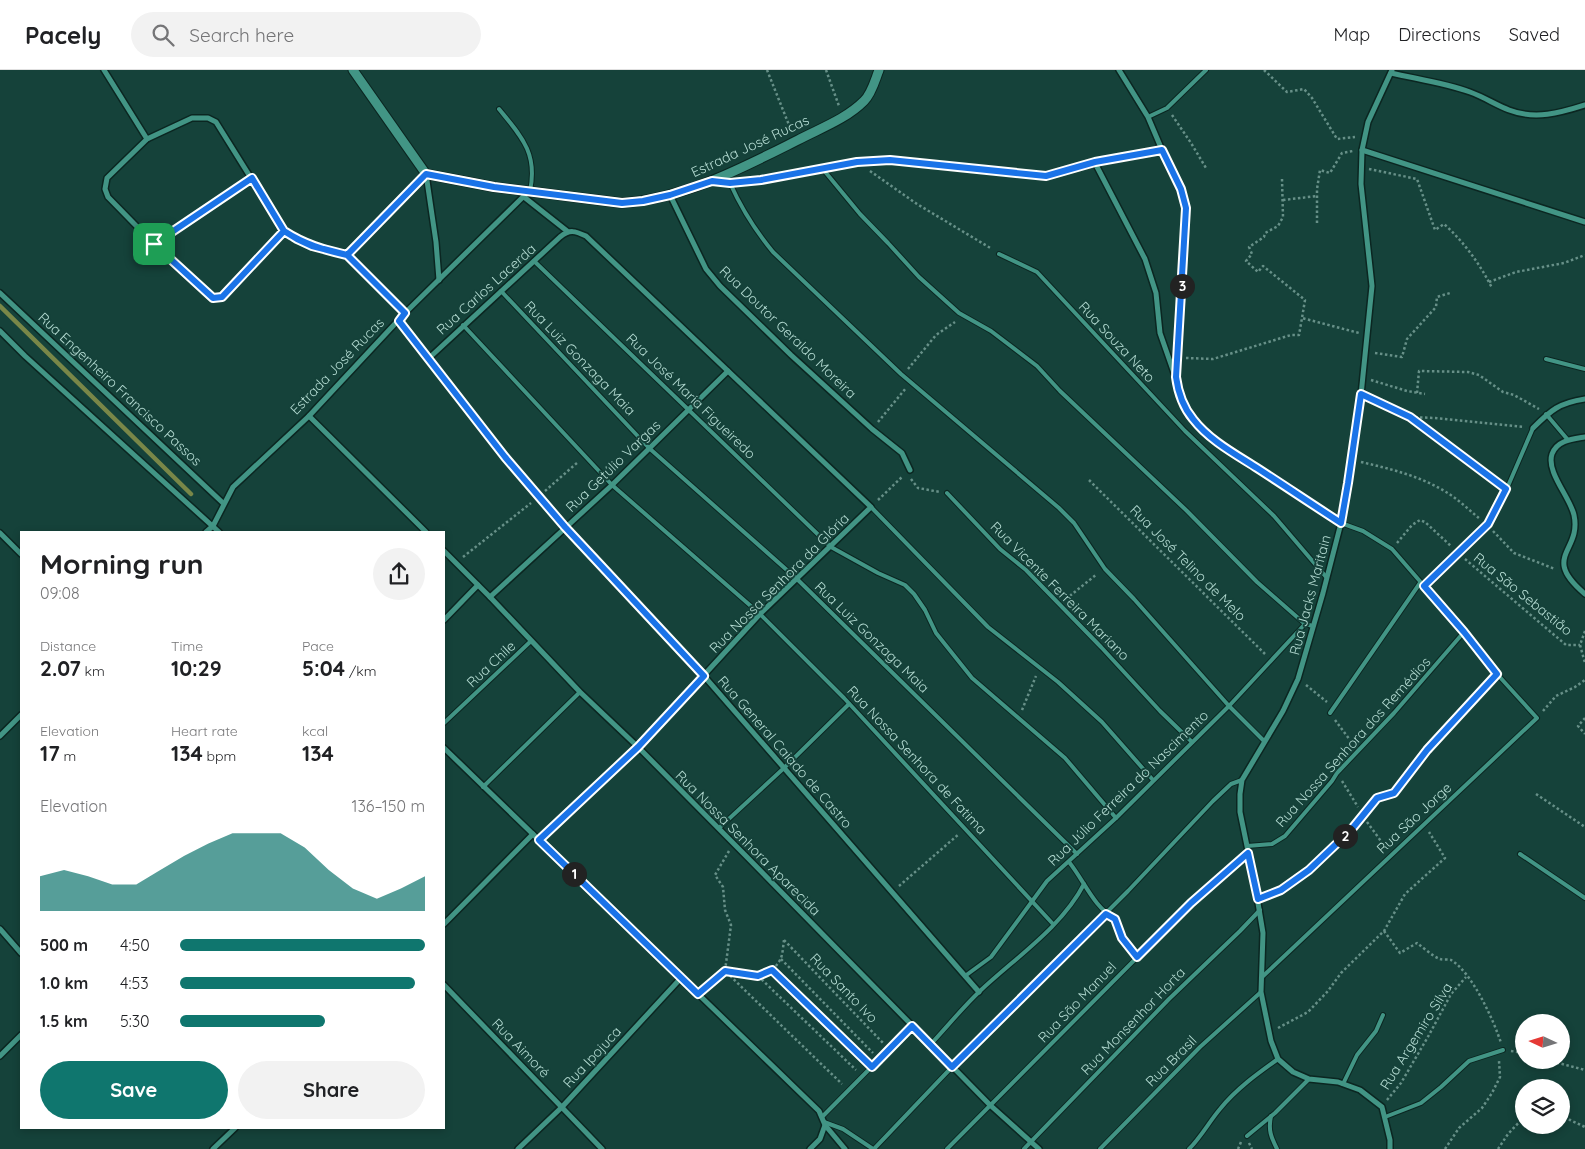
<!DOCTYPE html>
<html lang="en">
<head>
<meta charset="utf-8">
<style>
  :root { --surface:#fff; --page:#f2f2f2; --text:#202124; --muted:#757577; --line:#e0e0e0; --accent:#0f766e }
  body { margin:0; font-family:Quicksand,sans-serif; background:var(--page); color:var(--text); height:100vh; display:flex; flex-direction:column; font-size:19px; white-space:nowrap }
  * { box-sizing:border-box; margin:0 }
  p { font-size:16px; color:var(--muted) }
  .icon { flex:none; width:28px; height:28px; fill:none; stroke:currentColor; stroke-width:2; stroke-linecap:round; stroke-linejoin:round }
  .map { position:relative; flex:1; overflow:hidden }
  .side { position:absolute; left:20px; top:461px; width:425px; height:598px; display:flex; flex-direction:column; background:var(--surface); border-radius:0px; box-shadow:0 2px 8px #0003 }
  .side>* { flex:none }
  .needle { width:32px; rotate:274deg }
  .tools { position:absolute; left:1515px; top:944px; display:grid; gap:10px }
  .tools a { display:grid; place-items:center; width:55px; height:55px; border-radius:50%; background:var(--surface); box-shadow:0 2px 8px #0003; font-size:25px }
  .pin { position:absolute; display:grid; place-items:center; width:42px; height:42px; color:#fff; margin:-21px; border-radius:10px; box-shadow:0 2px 8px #0006 }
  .km { position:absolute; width:25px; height:25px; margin:-12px; border-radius:50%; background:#222; color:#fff; font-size:14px; line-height:25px; text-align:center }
  .round { display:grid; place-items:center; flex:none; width:52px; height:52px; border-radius:26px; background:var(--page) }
  .head { display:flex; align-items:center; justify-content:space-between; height:85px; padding:0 20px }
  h1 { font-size:28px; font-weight:800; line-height:38px }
  .metrics { display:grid; grid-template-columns:repeat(3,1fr); gap:8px; height:85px; padding:5px 20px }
  .metrics div { display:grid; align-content:center }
  .metrics b { font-size:21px; font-weight:800 }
  .metrics small { font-size:14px; font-weight:400 }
  .metrics p { font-size:14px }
  .chart { height:140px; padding:10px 20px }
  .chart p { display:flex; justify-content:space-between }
  .chart svg { width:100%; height:90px; margin-top:5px; fill:var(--accent); opacity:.7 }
  .cta { display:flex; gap:10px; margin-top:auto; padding:10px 20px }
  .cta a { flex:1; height:58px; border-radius:30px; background:var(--accent); color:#fff; font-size:20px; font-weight:800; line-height:58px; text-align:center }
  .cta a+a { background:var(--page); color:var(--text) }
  ul { padding:0 20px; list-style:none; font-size:16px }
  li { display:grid; grid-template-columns:80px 60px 1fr; align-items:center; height:38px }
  li i { height:12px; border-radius:6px; background:var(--accent) }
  header { display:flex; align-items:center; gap:30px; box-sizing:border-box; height:70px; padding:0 25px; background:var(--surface); border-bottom:1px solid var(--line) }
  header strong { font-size:24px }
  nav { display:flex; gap:28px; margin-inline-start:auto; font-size:18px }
  .search { width:350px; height:45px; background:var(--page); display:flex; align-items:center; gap:12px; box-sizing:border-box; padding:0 18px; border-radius:28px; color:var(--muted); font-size:19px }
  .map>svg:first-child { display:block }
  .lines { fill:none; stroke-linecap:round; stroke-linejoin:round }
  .stream { stroke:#798748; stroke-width:4.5 }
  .service-casing { stroke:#0b2621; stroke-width:6 }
  .minor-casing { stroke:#0b2621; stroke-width:8 }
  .tertiary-casing { stroke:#0b2621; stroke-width:11 }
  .path { stroke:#679088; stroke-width:2.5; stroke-dasharray:2.5 2.5; stroke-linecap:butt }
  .service { stroke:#429585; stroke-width:4 }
  .minor { stroke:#429585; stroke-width:5 }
  .tertiary { stroke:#429585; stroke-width:9 }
  .route-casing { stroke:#fff; stroke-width:10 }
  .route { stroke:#1a73e8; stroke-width:6 }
  .labels { text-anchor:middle; stroke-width:4; stroke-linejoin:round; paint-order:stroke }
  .street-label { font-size:14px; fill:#b4dbd2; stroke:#15423a }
</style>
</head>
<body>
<header>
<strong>Pacely</strong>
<div class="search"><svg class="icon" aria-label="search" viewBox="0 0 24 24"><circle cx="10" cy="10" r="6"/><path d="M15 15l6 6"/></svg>Search here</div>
<nav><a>Map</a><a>Directions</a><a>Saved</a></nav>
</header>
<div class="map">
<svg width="1585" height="1079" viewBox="0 0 1585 1079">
  <rect width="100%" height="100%" fill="#15423a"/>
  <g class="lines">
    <path class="stream" d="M0,236L191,424"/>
    <g class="service-casing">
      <g id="service">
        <path d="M499,39C521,66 538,83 530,121"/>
        <path d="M1148,47L1167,38L1206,0"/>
        <path d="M822,98L860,144L888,173L919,207L959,243L991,261L1037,296L1060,321L1187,441L1257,512L1305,554"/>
        <path d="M730,113C742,140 754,159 773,182L901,304L1059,438L1074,453L1105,499L1134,529L1229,636L1264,671"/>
        <path d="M999,184L1037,202L1185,361L1274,446L1327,508"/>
        <path d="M534,191L831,477L878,503L905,515L914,524L925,540L936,563L972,608L1065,688L1116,748"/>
        <path d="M501,221L649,378L797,509L1077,784"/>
        <path d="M463,255L612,415L760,544L844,628L1053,854"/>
        <path d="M1546,289L1585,299"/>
        <path d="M1546,344L1568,370"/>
        <path d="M947,423L1000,479L1026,500L1101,577L1160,641L1192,672"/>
        <path d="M871,437L988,557L1058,612L1102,652L1153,710"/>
        <path d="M1424,516L1487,455L1508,416L1533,358"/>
        <path d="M1330,643L1420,513"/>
        <path d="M444,653L531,571"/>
        <path d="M483,717L580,622"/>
        <path d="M719,758L784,698L849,634"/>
        <path d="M1247,776L1272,774L1285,766L1332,711L1337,703L1394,643L1464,562"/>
        <path d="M1520,784L1585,828"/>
        <path d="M1069,792C1085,812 1093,836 1115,849L1122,868L1137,887"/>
        <path d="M1258,829L1281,820L1309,800L1351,760L1377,727L1394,723L1427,680L1497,604"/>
        <path d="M965,906L991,887L1047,811L1116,748L1229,636L1305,554L1313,556"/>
        <path d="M1261,908L1537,648L1497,604L1464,562L1392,479L1363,461L1341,453"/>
        <path d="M930,975C947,957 962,938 980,921C1015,888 1062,857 1084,814"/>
        <path d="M1343,1014L1357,985L1376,961L1383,945"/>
        <path d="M1271,1046C1268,1060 1271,1067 1277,1079"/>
        <path d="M822,1047L912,956"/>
        <path d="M1385,1047L1421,1033L1441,1017L1469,991L1503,980"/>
        <path d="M824,1052L843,1059L873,1079"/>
        <path d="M1247,1066L1275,1043L1309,1009"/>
        <path d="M874,1079L952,997L1128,821L1213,731L1231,714L1242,710"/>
        <path d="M947,1079L1191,833L1248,783"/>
        <path d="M1024,1079L1169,929L1240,861L1260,840"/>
        <path d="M1100,1079L1200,977L1261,922"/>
        <path d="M1189,1079C1201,1067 1209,1052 1220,1039C1236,1019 1257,1004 1278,989"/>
      </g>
    </g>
    <g class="minor-casing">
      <g id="minor">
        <path d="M104,0L147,69"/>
        <path d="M1119,0L1148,47L1162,80"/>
        <path d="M1391,3C1417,9 1445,13 1470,22C1484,27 1496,35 1509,40C1535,50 1560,43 1585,35"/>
        <path d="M1362,80L1585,152"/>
        <path d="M1095,93L1145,189L1156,223L1160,263L1174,303"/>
        <path d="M426,104L436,172L439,210"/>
        <path d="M715,111L730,113L761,110L857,92L890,90L1009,103L1046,105L1095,93L1162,80L1181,119L1186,138L1176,307L1182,332L1193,350L1206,363L1230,381L1341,453"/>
        <path d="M670,125L706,199L720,216L791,285L872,359L902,383L910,400"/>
        <path d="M524,127L567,161"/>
        <path d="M284,161L222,227L213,228L154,174L108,127L105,119L107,108L147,69L192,48H208L216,52L284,161L297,169L312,176L347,185L405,243"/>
        <path d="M154,174L252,108"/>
        <path d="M347,185L426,104"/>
        <path d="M0,223L223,433"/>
        <path d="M399,251L505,387L565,457L704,606L979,922"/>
        <path d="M0,261L25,286L219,462"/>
        <path d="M428,289L560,167C570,159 575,161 586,166L871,437L760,544L638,677L539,770"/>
        <path d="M309,346L426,462"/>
        <path d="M1533,358C1551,340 1559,333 1585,329"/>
        <path d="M1585,367C1573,369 1557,370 1552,384C1546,402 1570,427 1574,445C1582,482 1540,486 1585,524"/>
        <path d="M206,462L213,456L233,417L309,346L405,243L529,121"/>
        <path d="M0,463L21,484"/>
        <path d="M444,481L490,527L580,622L638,677L744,784L990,1035L1039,1079"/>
        <path d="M490,527L612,415L728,301"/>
        <path d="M444,550L478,515"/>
        <path d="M0,666L21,645"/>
        <path d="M444,678L819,1041L825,1055L845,1079"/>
        <path d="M444,854L533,764"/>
        <path d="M0,859L21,883"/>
        <path d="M444,915L602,1079"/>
        <path d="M0,986L21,965"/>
        <path d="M213,1079L235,1058"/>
        <path d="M518,1079L562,1037L681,908"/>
        <path d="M810,1079L820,1069L825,1055"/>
        <path d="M1390,1079V1070L1382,1037L1360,1020L1338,1012L1309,1009L1293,1002L1278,989L1271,971L1261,922L1263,863L1255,815L1240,742V724L1242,710L1283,641L1298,609L1323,523L1341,453L1348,413L1361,325L1372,216L1361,114L1362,80L1368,52L1392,0"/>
      </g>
    </g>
    <g class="tertiary-casing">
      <path id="tertiary" d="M353,0L426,104L494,117L622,133C686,128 742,98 798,70C821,58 846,49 864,31C872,23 875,10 879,0"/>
    </g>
    <g class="path">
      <path d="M767,0L791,60"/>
      <path d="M826,0L839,36"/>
      <path d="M1264,0L1287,22L1304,19L1312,28L1337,69L1355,67"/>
      <path d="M1172,45L1191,73L1206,98"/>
      <path d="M1369,99L1417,109L1435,160L1444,154C1464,172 1480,194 1492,218"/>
      <path d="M870,101L917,134L992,179"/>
      <path d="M1282,109L1283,147L1278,156L1265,163L1264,167L1249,177L1252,184L1246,191L1258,202L1263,196L1305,230L1302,248"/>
      <path d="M1283,130L1317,126"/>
      <path d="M1317,153V119L1320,100L1330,103L1342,83L1353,81"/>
      <path d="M1489,212L1516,202L1564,193L1585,185"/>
      <path d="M1375,283L1402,287L1407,269L1436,237L1437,227L1450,223"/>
      <path d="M1186,288L1213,289L1291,265H1299L1302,248L1359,263"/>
      <path d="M908,299L936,265L955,252"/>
      <path d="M1371,310L1407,321L1425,324"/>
      <path d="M1417,323L1419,301L1468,302L1479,305L1503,322L1514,325L1539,339"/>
      <path d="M1370,329L1410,347L1499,414"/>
      <path d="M1410,347L1435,348L1524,357"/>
      <path d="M878,352L906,318"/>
      <path d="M1361,392C1391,399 1420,406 1446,422C1458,429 1469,440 1480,449"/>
      <path d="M911,409L918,418L940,422"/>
      <path d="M1089,410L1266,585"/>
      <path d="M545,421L578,392"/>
      <path d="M878,430L903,406"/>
      <path d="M1493,461L1514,483L1555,499"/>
      <path d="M1397,473L1412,455L1420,450L1425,452L1452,477"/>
      <path d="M463,487L531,433"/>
      <path d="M1465,489L1566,575H1580"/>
      <path d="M1066,529L1097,504"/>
      <path d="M1585,561L1580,575L1585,593"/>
      <path d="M1306,615L1327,632"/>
      <path d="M1022,640L1036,606"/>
      <path d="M1543,641L1556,626L1575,617L1585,610"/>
      <path d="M1585,648L1578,656L1585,664"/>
      <path d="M1335,650L1353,674"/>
      <path d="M1342,711L1358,737"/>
      <path d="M1536,724L1585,757"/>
      <path d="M1367,752L1386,778"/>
      <path d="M729,781L715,805L723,817L725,840L731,855L725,901L842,1014"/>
      <path d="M899,816L959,764"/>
      <path d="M1384,861L1400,883L1417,873C1424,878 1432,886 1440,889C1443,890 1448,889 1451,890C1472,902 1494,951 1501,973"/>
      <path d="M784,870L883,973"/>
      <path d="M781,889L873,983"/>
      <path d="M772,900L865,991"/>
      <path d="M758,906L856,1000"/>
      <path d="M705,918L725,901C745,904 768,912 780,890C783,885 783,876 784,870"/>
      <path d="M1278,958L1308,942L1328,921L1341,903L1384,861L1405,824L1445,788L1429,762"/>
      <path d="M1511,981L1524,983"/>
      <path d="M1547,990L1585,1000"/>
      <path d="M1387,1030L1401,1013L1429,965L1451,924L1466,907"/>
      <path d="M1561,1043L1570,1050L1585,1057"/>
      <path d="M1249,1073L1252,1079"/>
      <path d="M1238,1079L1241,1072"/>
      <path d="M1445,1079L1459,1058L1482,1038L1492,1023L1500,1007L1499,991"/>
      <path d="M1498,1079L1508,1064L1524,1047"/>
    </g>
    <use href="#service" class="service"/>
    <use href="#minor" class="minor"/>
    <use href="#tertiary" class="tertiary"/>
  </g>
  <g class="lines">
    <g class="route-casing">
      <path id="route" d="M154,174L252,108L284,161L297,169L312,176L347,185L405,243L399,251L505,387L565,457L704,606L638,677L539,770L698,924L725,901L758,906L772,900L872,997L912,956L952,997L1106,844L1115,849L1122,868L1137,887L1191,833L1248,783L1258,829L1281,820L1309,800L1351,760L1377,728L1394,723L1427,680L1497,604L1464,562L1424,516L1488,454L1506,419L1410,347L1361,324L1348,413L1341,453C1313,435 1285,416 1257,398C1235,384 1209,370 1193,349C1183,337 1178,322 1176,307L1186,138L1181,119L1162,80L1095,92L1046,106L890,90L857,92L761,110L730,113L712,111L670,125L643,131L622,133L494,117L426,104L347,185C324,180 304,174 284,161L222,227L213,228L154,174"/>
    </g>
    <use href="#route" class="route"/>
  </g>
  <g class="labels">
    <g class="street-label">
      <text transform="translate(750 76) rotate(-25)" y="5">Estrada José Rucas</text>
      <text transform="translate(486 219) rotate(-42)" y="5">Rua Carlos Lacerda</text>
      <text transform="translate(788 262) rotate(44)" y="5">Rua Doutor Geraldo Moreira</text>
      <text transform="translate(1117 272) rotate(47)" y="5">Rua Souza Neto</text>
      <text transform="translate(580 288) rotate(46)" y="5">Rua Luiz Gonzaga Maia</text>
      <text transform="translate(337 296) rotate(-46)" y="5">Estrada José Rucas</text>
      <text transform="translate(120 319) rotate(43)" y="5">Rua Engenheiro Francisco Passos</text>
      <text transform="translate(691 326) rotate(44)" y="5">Rua José Maria Figueiredo</text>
      <text transform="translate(613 396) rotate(-44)" y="5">Rua Getúlio Vargas</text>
      <text transform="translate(1188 493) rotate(45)" y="5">Rua José Telino de Melo</text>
      <text transform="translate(779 513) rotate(-45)" y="5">Rua Nossa Senhora da Glória</text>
      <text transform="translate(1060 521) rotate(45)" y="5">Rua Vicente Ferreira Mariano</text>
      <text transform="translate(1523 524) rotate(39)" y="5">Rua São Sebastiåo</text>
      <text transform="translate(1310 525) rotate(-75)" y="5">Rua Jacks Maritain</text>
      <text transform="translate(872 567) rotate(44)" y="5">Rua Luiz Gonzaga Maia</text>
      <text transform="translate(491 594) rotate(-43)" y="5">Rua Chile</text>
      <text transform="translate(1353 672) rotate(-48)" y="5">Rua Nossa Senhora dos Remédios</text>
      <text transform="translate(785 682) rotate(49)" y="5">Rua General Caiado de Castro</text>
      <text transform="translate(917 690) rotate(47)" y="5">Rua Nossa Senhora de Fatima</text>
      <text transform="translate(1128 718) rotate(-44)" y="5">Rua Júlio Ferreira do Nascimento</text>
      <text transform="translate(1414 748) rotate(-43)" y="5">Rua São Jorge</text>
      <text transform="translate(748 773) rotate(45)" y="5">Rua Nossa Senhora Aparecida</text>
      <text transform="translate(844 918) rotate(46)" y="5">Rua Santo Ivo</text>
      <text transform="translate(1077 932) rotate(-46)" y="5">Rua São Manuel</text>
      <text transform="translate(1133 951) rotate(-46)" y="5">Rua Monsenhor Horta</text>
      <text transform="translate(1416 966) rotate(-58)" y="5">Rua Argemiro Silva</text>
      <text transform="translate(521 978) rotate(46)" y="5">Rua Aimoré</text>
      <text transform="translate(592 987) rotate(-47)" y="5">Rua Ipojuca</text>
      <text transform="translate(1171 991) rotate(-45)" y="5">Rua Brasil</text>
    </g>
  </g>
</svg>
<div class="tools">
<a><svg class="needle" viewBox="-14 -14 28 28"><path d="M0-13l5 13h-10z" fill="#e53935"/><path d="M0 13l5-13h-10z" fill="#757577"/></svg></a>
<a><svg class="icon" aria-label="layers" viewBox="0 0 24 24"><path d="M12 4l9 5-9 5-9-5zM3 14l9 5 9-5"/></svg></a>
</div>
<div class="pin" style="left:154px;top:174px;background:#1e9e55"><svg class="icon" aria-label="arrive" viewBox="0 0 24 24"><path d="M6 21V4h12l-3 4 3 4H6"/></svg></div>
<b class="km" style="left:574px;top:804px">1</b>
<b class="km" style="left:1345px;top:766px">2</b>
<b class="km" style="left:1182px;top:216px">3</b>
<section class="side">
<div class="head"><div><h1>Morning run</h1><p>09:08</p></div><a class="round"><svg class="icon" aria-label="share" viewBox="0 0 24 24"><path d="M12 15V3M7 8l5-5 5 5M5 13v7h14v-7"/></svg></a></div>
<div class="metrics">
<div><p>Distance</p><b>2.07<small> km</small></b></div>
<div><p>Time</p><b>10:29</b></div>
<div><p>Pace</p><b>5:04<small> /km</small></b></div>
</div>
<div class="metrics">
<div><p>Elevation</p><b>17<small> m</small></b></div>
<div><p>Heart rate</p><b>134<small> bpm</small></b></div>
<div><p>kcal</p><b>134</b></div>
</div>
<div class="chart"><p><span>Elevation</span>136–150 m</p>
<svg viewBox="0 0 160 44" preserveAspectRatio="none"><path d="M0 44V27L10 24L20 27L30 31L40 31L50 24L60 17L70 11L80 6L90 6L100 6L110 13L120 24L130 33L140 38L150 33L160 27V44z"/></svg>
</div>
<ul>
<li><b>500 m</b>4:50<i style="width:100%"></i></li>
<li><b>1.0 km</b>4:53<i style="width:96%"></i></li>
<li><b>1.5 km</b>5:30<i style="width:59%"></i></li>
</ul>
<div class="cta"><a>Save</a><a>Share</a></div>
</section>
</div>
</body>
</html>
